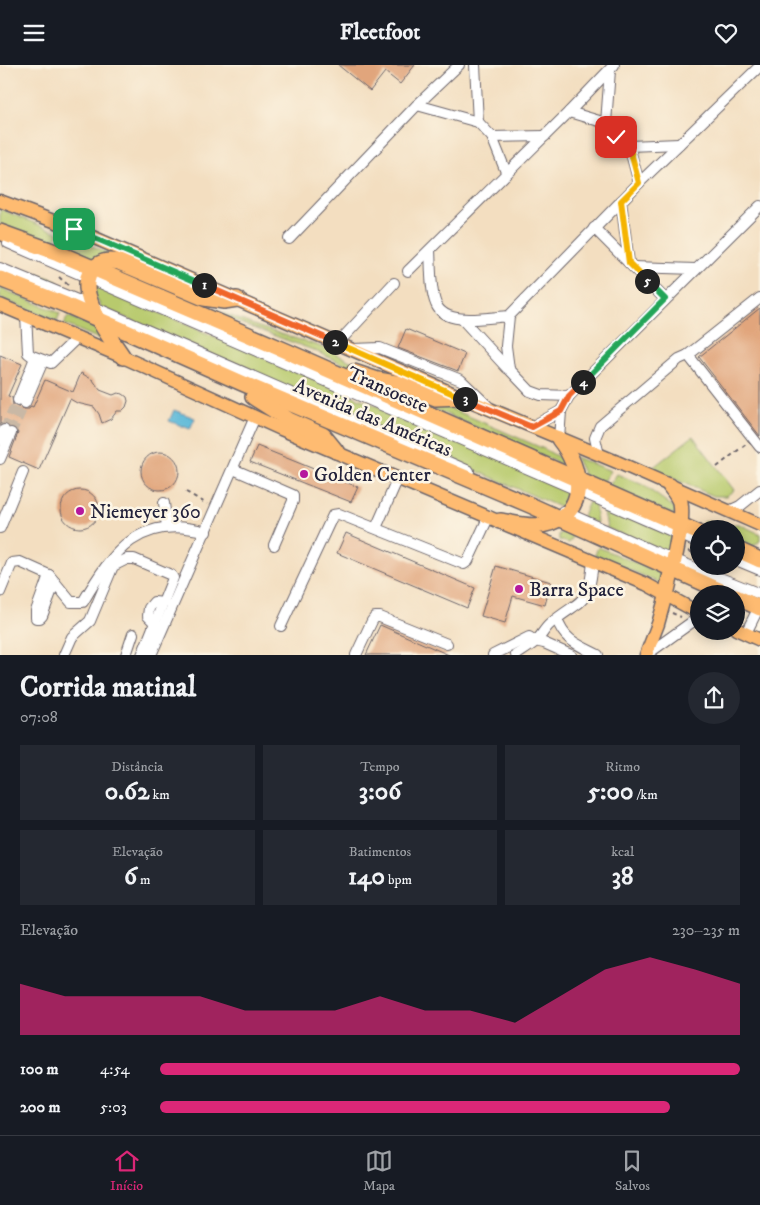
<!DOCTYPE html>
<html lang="pt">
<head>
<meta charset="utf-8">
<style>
  :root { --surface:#171b24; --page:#242831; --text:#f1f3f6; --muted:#9ea1a6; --line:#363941; --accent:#db2777 }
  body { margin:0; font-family:"IM FELL DW Pica",serif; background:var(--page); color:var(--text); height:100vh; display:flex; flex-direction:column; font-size:19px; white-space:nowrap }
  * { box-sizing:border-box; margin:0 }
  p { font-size:16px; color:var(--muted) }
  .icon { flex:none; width:28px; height:28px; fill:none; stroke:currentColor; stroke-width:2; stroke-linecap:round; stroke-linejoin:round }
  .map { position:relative; height:590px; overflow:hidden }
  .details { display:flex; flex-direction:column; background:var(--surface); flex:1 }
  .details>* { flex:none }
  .tools { position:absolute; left:690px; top:455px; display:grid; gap:10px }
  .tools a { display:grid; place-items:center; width:55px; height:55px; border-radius:50%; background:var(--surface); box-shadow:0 2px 12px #0003; font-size:25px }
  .pin { position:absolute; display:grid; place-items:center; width:42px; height:42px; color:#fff; margin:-21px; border-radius:10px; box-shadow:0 2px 8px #0006 }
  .km { position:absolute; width:25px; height:25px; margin:-12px; border-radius:50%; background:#222; color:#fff; font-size:14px; line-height:25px; text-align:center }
  .round { display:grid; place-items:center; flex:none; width:52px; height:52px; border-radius:26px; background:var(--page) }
  .headline { display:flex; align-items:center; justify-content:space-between; height:85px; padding:0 20px }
  h1 { font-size:28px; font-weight:700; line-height:38px }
  .stats { display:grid; grid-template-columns:repeat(3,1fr); gap:8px; height:85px; padding:5px 20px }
  .stats div { display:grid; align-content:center; border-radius:0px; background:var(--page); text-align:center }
  .stats b { font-size:25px; font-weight:700 }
  .stats small { font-size:14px; font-weight:400 }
  .stats p { font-size:14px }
  .chart { height:140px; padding:10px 20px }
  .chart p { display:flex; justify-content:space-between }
  .chart svg { width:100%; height:90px; margin-top:5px; fill:var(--accent); opacity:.7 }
  ul { padding:0 20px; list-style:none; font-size:16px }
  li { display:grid; grid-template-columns:80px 60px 1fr; align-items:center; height:38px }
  li i { height:12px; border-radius:6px; background:var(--accent) }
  header { display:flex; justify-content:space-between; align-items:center; height:65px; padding:0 20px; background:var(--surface); font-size:22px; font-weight:700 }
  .tab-bar { display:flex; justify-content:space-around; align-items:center; height:70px; border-top:1px solid var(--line); background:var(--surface); font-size:14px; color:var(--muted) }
  .tab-bar a { display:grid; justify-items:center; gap:2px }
  .tab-bar .active { color:var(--accent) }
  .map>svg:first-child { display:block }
  .green { fill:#b8ca6d; stroke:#6d7654 }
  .water { fill:#59b7d8; stroke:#3e6c8a }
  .building { fill:#e1a57c }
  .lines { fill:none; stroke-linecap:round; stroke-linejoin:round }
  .minor-tunnel { stroke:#c9b8a5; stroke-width:10; stroke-dasharray:10 5; stroke-linecap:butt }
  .minor-casing { stroke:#6b646a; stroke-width:12 }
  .major-casing { stroke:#6b646a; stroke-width:15 }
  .highway-casing { stroke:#6b646a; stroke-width:18 }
  .path { stroke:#6b646a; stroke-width:2; stroke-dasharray:4 4; stroke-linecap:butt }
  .minor { stroke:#fff; stroke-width:10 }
  .major { stroke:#febb71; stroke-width:12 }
  .highway { stroke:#febb71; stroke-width:15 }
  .split-1-casing { stroke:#fff; stroke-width:10 }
  .split-2-casing { stroke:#fff; stroke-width:10 }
  .split-3-casing { stroke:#fff; stroke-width:10 }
  .split-4-casing { stroke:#fff; stroke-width:10 }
  .split-5-casing { stroke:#fff; stroke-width:10 }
  .split-6-casing { stroke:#fff; stroke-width:10 }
  .split-1 { stroke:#22a559; stroke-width:6 }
  .split-2 { stroke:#f0652b; stroke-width:6 }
  .split-3 { stroke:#f5b400; stroke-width:6 }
  .split-4 { stroke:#f0652b; stroke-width:6 }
  .split-5 { stroke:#22a559; stroke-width:6 }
  .split-6 { stroke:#f5b400; stroke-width:6 }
  .poi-dot { fill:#b5179e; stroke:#fcf5e5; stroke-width:2 }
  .labels { text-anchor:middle; stroke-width:5; stroke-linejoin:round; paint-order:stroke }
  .street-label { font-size:20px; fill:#22223b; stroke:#fcf5e5 }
  .poi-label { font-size:20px; fill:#22223b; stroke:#fcf5e5; text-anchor:start }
</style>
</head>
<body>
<header><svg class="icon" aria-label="menu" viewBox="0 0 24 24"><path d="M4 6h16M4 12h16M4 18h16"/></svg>Fleetfoot<svg class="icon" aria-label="heart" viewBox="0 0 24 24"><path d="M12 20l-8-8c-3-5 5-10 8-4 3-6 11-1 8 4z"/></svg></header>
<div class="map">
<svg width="760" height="590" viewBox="0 0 760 590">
  <rect width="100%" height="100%" fill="#fcf5e5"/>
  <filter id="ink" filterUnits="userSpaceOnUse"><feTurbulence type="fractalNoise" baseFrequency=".02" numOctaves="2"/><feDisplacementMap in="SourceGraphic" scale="10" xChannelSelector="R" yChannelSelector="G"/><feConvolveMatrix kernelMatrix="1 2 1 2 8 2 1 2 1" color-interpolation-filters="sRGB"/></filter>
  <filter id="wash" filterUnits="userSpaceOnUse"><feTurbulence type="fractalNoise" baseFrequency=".0096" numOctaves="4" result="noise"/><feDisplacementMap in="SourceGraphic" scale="20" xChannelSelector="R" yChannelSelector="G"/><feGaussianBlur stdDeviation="1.12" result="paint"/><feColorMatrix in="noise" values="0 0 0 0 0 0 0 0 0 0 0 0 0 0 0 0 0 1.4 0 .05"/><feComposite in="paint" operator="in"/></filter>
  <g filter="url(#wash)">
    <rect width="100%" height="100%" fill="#f3dec0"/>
    <g class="green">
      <path d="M0,144L59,168L53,179L0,159Z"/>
      <path d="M67,171L113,190L93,196L62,182Z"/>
      <path d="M111,204H122L223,248L259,262L319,281L384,312L361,307L313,285L221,251Z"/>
      <path d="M34,208L54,214L64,222L62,225Z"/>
      <path d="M94,220L569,423L570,428L564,444L101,242L95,230Z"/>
      <path d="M0,223L60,248L57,256L0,233Z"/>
      <path d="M68,251L96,263L104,276L64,259Z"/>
      <path d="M372,317L415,328L544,384L560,393L563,400Z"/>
      <path d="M693,371L734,425L726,431H714L651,404Z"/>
      <path d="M575,392L611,406L602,419L584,410Z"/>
      <path d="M617,409L643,420L676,444L674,450L609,421Z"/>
      <path d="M589,437L595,439L597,458L582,453Z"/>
      <path d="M603,441L672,470L667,489L607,463Z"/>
      <path d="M704,455L718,460L739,459L760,469V476L751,483L736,476V464H707L700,461Z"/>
      <path d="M564,467L574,470L569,478L559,475V469Z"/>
      <path d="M598,482L662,509L660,518L595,490Z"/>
    </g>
    <path class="water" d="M174,345L195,353L190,364L169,356Z"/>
    <g id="blocks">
      <g class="building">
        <path d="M338,0H415L400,19L385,7L370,26Z"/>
        <path d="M760,243V371L699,292Z"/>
        <path d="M406,264L465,289L458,306L398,283Z"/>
        <path d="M0,290L22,299L8,331L12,332L13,340L23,344H29L31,341L33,342L45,315L73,327L81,308L93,315L100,325L113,330L118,328L123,329L127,332L128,336L126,342L122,346H117L111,354L102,358L99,349L94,342L77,338L70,334L39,405L9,392L18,368L14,362L6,358L0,359Z"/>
        <path d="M257,381L358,422L351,437L250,397Z"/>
        <circle cx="160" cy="406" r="19"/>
        <circle cx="80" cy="444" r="19"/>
        <path d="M346,468L475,523L467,543L337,488Z"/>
        <path d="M496,501L551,517L545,540L513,531L505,558L481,551Z"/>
        <path d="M380,560L449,590H366Z"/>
      </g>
    </g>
  </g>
  <g filter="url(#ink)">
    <use href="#blocks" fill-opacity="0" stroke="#6b646a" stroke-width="1"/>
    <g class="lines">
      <g class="minor-tunnel">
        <path d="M4,365L18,335"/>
        <path d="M11,368L25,338"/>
      </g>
      <g class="minor-casing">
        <g id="minor">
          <path d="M475,0L478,57"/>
          <path d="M417,40L478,57L492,72L506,107"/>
          <path d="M569,47L606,58L616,72L629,81L639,118"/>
          <path d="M606,58L610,5"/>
          <path d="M492,72L545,71"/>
          <path d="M629,81L679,79"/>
          <path d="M621,136L629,198"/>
          <path d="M594,163L665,234"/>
          <path d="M289,174L417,40L459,0"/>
          <path d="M8,178L699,478"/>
          <path d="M430,185C431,201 430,225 436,239C445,262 489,252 509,251L506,281L509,304L530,326L541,330L569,331"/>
          <path d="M633,202L696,204"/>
          <path d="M0,203L92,241L469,406"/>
          <path d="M408,206L569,47L614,0"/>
          <path d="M26,250L28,288L32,291L51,298L78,272"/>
          <path d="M509,251L639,118L760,1"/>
          <path d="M462,254L507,303"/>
          <path d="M338,278L394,218"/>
          <path d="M353,284L380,283L461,315L489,342"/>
          <path d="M688,290L760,382"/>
          <path d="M18,335L35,293"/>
          <path d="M25,338L43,296"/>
          <path d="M531,362L561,346"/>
          <path d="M559,374L561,346L569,331L760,141"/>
          <path d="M0,375L4,365"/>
          <path d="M599,390L595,373L600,361L679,294L688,290L760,233"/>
          <path d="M0,394L11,368"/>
          <path d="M233,404L293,430V436L274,480"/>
          <path d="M164,438L167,462"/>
          <path d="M563,446L653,486L760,529"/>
          <path d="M729,446L740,441L760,425"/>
          <path d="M0,463L23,407"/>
          <path d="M376,463L398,413"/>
          <path d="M736,495L760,505"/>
          <path d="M49,510L36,546V553H40L42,551L55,517"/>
          <path d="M0,527L12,498L20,497L49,510L71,537H83C113,486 140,448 206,467"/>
          <path d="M557,554C564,576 579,580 598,590"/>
          <path d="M155,558L148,551L149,543L154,537L164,538"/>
          <path d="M281,561L333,450L339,449L464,499L468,496L489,451"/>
          <path d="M746,568L759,542"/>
          <path d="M64,590L72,572L90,556L113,501L127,494H134L171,510L173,513L142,590"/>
          <path d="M126,590L133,569"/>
          <path d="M151,590L255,352"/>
          <path d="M356,590L372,556L375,552H380L447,579"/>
          <path d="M493,590L529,572L535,576L544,578L571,590"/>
          <path d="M516,590C522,586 529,582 535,577C541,572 544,564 550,559C582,532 589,543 593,496"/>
          <path d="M646,590L699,552"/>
        </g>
      </g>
      <g class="major-casing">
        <g id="major">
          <path d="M0,136L67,161L461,332L617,397L760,460"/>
          <path d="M0,240L123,292L281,364L646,519L699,548"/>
          <path d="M736,564L760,575"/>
          <path d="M646,590L658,559L666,530"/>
        </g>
      </g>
      <g class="highway-casing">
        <g id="highway">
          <path d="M0,167L58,188L286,286L699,468"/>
          <path d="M0,214L66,240L242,318L530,440L728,529"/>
          <path d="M123,292C110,272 71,224 94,203C102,195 109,195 119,197L204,233L224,236L237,234"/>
          <path d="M354,307L378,315L401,319L436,333L461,332"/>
          <path d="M253,332L289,355L323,370L336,386"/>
          <path d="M500,456C513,458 529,463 542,460C590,450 583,404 559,374"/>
          <path d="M736,484L760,495"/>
          <path d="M666,530C671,507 684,460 680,437C678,431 674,426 670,421"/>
          <path d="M736,532L760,543"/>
        </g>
      </g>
      <g class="path">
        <path d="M59,212L68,220"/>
        <path d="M717,402L746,379"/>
        <path d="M186,427L207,439"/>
        <path d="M688,486L699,490"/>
        <path d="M672,548L681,552"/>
      </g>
      <use href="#minor" class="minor"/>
      <use href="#major" class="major"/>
      <use href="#highway" class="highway"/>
    </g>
  </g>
  <g class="lines" filter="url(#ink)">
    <g class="split-1-casing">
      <path id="split-1" d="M74,164L204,220"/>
    </g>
    <g class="split-2-casing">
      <path id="split-2" d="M204,220L335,277"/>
    </g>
    <g class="split-3-casing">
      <path id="split-3" d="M335,277L465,334"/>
    </g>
    <g class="split-4-casing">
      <path id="split-4" d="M465,334L532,362L561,346L569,331L583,317"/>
    </g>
    <g class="split-5-casing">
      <path id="split-5" d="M583,317L665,234L647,216"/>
    </g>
    <g class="split-6-casing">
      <path id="split-6" d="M616,72L629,80L639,118L621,136L629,198L647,216"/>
    </g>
    <use href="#split-1" class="split-1"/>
    <use href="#split-2" class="split-2"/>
    <use href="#split-3" class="split-3"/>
    <use href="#split-4" class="split-4"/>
    <use href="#split-5" class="split-5"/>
    <use href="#split-6" class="split-6"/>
  </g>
  <g class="poi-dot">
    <circle cx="304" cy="409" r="5"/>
    <circle cx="80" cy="446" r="5"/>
    <circle cx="519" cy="524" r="5"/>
  </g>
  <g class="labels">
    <g class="street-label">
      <text transform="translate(388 324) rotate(24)" y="7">Transoeste</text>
      <text transform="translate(373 352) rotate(23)" y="7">Avenida das Américas</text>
    </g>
    <g class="poi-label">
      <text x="314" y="416">Golden Center</text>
      <text x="90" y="453">Niemeyer 360</text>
      <text x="529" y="531">Barra Space</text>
    </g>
  </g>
</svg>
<div class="tools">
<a><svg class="icon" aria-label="locate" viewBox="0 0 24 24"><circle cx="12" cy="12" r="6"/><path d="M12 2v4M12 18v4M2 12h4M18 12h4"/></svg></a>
<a><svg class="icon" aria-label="layers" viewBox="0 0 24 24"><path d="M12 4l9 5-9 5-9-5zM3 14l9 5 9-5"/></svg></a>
</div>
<div class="pin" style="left:74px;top:164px;background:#1e9e55"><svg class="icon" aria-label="arrive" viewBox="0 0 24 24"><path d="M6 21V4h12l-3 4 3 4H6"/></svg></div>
<div class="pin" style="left:616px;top:72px;background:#d93025"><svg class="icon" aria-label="check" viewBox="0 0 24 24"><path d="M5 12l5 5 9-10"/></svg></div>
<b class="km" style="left:204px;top:220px">1</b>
<b class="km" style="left:335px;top:277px">2</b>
<b class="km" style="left:465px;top:334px">3</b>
<b class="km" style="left:583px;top:317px">4</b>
<b class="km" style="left:647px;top:216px">5</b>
</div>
<section class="details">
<div class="headline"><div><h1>Corrida matinal</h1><p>07:08</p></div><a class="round"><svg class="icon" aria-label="share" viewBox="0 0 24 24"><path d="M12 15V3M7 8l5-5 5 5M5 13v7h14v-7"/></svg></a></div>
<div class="stats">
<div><p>Distância</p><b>0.62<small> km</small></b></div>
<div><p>Tempo</p><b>3:06</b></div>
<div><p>Ritmo</p><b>5:00<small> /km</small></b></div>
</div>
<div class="stats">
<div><p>Elevação</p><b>6<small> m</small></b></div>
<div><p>Batimentos</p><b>140<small> bpm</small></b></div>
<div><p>kcal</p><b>38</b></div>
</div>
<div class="chart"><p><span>Elevação</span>230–235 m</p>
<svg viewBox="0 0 160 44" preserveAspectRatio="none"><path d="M0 44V19L10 25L20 25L30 25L40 25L50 32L60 32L70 32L80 25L90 32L100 32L110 38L120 25L130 12L140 6L150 12L160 19V44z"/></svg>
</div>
<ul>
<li><b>100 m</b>4:54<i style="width:100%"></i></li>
<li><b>200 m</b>5:03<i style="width:88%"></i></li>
</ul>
</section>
<nav class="tab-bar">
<a class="active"><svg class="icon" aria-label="home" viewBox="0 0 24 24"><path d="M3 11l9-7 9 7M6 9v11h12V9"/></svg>Início</a>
<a><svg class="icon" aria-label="map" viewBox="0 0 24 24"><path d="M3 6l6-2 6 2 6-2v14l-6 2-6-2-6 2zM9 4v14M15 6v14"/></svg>Mapa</a>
<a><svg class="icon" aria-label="saved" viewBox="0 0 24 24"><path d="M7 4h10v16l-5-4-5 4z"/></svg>Salvos</a>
</nav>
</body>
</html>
